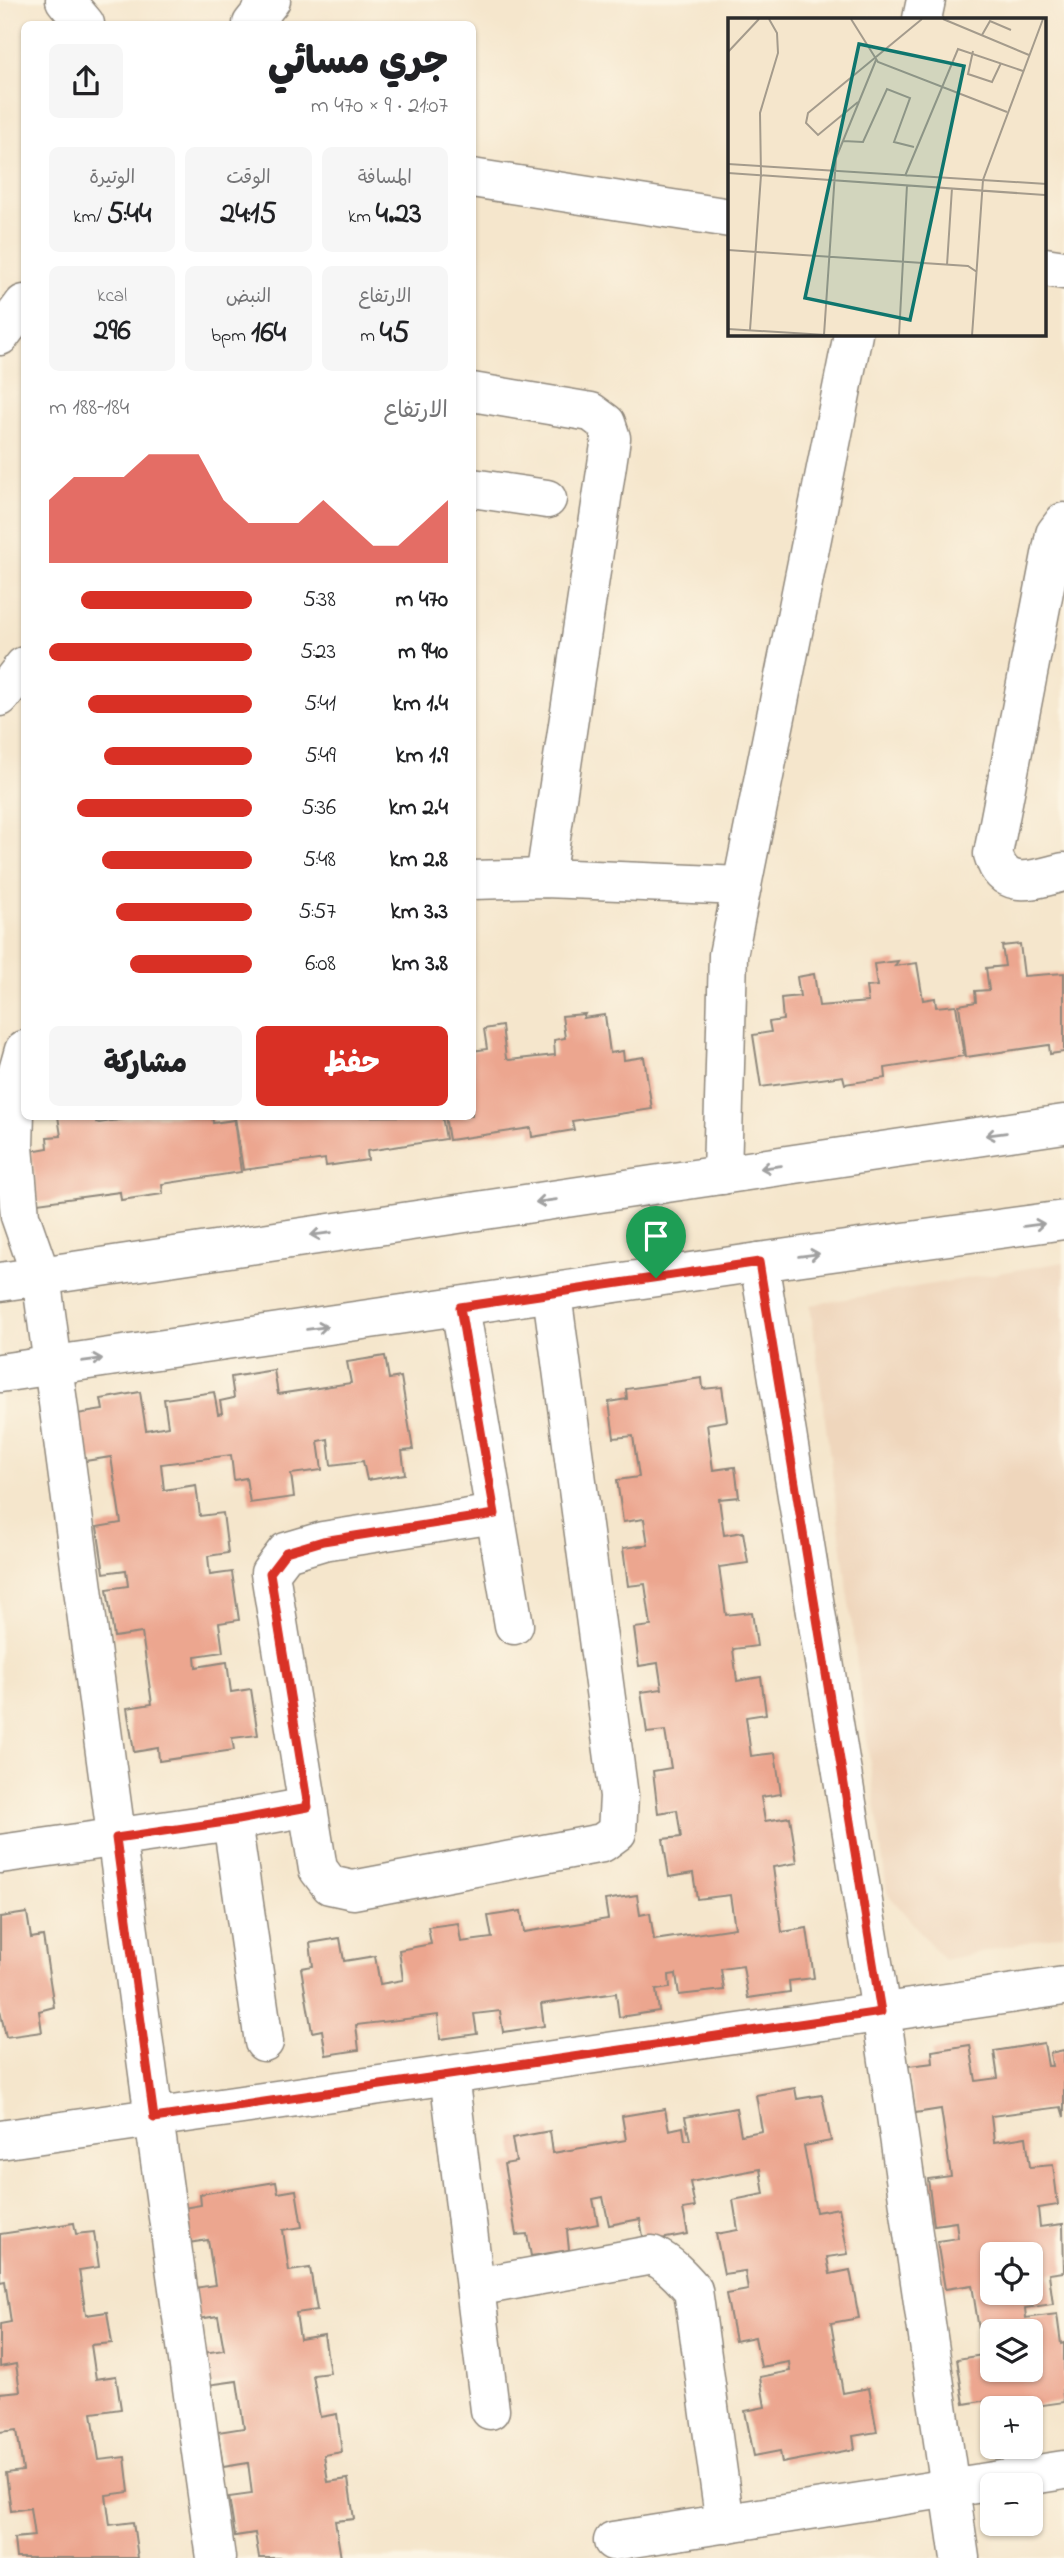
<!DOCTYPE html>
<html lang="ar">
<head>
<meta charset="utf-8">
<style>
  :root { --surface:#fff; --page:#f6f6f6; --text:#202124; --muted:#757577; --accent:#d93025 }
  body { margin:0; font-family:"Indie Flower","Playpen Sans Arabic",sans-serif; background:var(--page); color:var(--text); direction:rtl; height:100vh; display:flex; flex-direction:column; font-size:26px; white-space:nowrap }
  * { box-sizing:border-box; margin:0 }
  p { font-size:23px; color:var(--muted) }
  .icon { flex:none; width:38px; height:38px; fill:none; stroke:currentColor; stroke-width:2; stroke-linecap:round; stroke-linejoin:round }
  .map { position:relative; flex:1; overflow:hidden; direction:ltr }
  .side { position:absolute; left:21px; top:21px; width:455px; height:1099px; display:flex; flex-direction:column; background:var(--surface); border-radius:10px; box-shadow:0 2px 5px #0004; direction:rtl }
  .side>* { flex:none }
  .buttons { position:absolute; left:980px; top:2242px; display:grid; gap:14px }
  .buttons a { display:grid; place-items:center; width:63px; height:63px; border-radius:10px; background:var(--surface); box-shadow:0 2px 5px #0004; font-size:35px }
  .pin { position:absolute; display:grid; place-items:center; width:60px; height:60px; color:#fff; margin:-72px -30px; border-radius:50% 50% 50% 0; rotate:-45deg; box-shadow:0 0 7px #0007 }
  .pin .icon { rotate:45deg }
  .round { display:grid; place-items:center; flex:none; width:74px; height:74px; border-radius:10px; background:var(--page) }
  .head { display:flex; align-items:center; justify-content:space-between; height:119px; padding:0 28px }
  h1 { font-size:38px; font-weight:800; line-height:52px }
  .figures { display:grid; grid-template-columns:repeat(3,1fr); gap:10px; height:119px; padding:7px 28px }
  .figures div { display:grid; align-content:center; border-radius:10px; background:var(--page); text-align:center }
  .figures b { font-size:30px; font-weight:800 }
  .figures small { font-size:19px; font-weight:400 }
  .figures p { font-size:19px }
  .chart { height:196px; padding:14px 28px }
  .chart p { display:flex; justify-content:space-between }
  .chart svg { width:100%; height:126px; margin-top:7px; fill:var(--accent); opacity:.7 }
  .primary-button { display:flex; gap:14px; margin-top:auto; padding:14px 28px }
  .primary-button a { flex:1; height:80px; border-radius:10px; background:var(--accent); color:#fff; font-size:28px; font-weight:800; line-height:80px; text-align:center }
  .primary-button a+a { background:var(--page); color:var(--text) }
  ul { padding:0 28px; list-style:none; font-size:23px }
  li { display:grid; grid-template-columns:112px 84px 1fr; align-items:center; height:52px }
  li i { height:18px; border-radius:9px; background:var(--accent) }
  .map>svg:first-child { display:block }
  .built { fill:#efd6bc }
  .building { fill:#eca68f; fill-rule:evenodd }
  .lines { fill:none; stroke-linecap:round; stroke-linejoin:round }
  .minor-casing { stroke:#90887c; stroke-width:41 }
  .minor { stroke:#fff; stroke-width:38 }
  .oneway { stroke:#a0a0a0 }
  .route-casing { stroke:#fff; stroke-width:14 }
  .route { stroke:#d93025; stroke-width:9 }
  .inset-road { fill:none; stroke:#a49b8c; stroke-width:2 }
  .view { fill:#0f766e; fill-opacity:0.15; stroke:#0f766e; stroke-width:3.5 }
  .inset-edge { fill:none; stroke:#2b2b2b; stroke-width:3.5 }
</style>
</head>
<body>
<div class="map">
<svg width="1064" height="2558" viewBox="0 0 1064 2558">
  <rect width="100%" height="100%" fill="#fcf5e5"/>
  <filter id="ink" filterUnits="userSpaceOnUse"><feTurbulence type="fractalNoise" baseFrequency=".0143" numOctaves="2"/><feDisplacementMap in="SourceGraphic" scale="14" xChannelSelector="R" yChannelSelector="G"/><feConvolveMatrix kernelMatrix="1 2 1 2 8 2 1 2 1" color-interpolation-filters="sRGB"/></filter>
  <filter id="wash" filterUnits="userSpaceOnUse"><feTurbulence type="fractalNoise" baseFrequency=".00686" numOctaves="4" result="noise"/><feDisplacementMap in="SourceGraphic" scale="28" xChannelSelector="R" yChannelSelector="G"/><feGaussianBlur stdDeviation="1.57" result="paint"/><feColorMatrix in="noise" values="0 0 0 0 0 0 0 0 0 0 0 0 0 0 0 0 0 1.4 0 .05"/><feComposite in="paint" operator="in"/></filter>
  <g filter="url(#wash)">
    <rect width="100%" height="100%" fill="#f5e6cc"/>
    <path class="built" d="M1064,1262V1934L944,1960L887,1893L810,1305Z"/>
    <g id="blocks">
      <g class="building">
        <path d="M1020,944L1024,976L1064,973V1052L1050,1054L1049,1045L966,1057L959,1005L976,1002L975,991L989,990L986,968L1005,966L1002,946Z"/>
        <path d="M898,961L895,966L917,963L923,1000L935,998L936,1007L956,1005L964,1056L885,1068L886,1078L845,1084L843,1076L761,1087L753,1035L771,1032L769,1022L783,1020L781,998L800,996L797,977L814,974L819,1006L868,1002L866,987L877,986L874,964Z"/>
        <path d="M585,1014L583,1018L605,1015L610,1053L623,1051L624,1060L644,1057L652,1109L572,1121L574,1130L532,1137L531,1128L449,1140L445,1116H472V1051L487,1049L484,1029L502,1026L506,1058L509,1060L555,1055L554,1040L565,1038L562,1016Z"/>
        <path d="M58,1116H95L96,1122L99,1123L145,1116H212L213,1123L234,1120L241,1172L162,1184L163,1194L121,1200L120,1192L38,1203L31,1151L48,1148L47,1137L61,1136Z"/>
        <path d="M442,1116L446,1139L367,1151L368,1160L326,1166L325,1159L243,1170L235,1117Z"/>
        <path d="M385,1356L389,1379L401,1377L413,1450L402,1451L405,1474L367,1480L363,1461L331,1465L328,1439L318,1441L322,1470L291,1474L294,1497L250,1503L246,1478L234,1480L231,1455L161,1464L164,1490L196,1485L200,1516L223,1513L228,1553L208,1556L210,1575L232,1572L239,1620L219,1623L223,1652L195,1656L196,1667L227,1662L231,1692L251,1689L258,1735L232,1738L234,1750L159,1761L158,1748L134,1752L127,1708L152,1704L142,1633L114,1637L107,1589L128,1586L126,1570L104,1573L97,1527L121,1523L111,1457L85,1461L77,1414L103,1410L101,1399L140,1392L146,1430L168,1426L164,1399L214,1392L218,1414L222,1413L220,1401L234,1398L231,1377L274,1370L278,1394L351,1383L347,1362Z"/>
        <path d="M702,1378L703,1389L722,1387L727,1421L707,1424L713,1470L735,1467L739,1497L719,1499L724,1535L743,1532L748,1563L719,1567L726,1615L752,1612L757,1646L733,1649L737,1681L761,1677L766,1714L746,1717L751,1756L775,1753L781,1794L761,1797L765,1821L790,1817L797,1863L773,1867L782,1932L807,1928L814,1978L789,1981L790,1992L748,1998L743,1966L721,1969L724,1990L679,1995L676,1974L669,1975L670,1988L656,1990L659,2011L619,2017L616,1993L541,2004L544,2026L503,2032L500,2011L474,2014L477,2034L440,2039L438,2015L356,2025L359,2050L326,2055L322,2030L312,2032L301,1968L313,1966L310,1943L340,1938L344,1961L375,1956L380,1984L403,1980L399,1950L431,1944L428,1927L458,1923L461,1942L492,1938L488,1916L521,1911L524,1932L608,1919L605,1900L637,1895L640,1915L650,1913L654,1940L735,1928L730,1895L697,1899L693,1873L669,1877L663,1839L681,1837L677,1810L658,1813L653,1771L671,1768L665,1731L647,1733L641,1692L662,1689L658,1663L639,1666L634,1628L651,1626L645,1584L628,1586L623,1548L648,1545L644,1519L623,1522L617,1480L639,1477L633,1436L614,1438L609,1402L627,1399L626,1389Z"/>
        <path d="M27,1913L31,1938L43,1936L54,2007L39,2011L42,2032L6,2037L0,2010V1917Z"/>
        <path d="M1044,2043L1048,2066H1052L1050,2053L1064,2050V2117L1061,2107L991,2116L994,2142L1026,2137L1030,2167L1053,2165L1058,2205L1038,2208L1040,2227L1063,2224L1064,2272L1049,2274L1053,2304L1025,2308L1026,2318L1057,2314L1061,2344L1064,2343V2390H1062L1064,2402L1021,2408H992V2412H989L988,2400L964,2404L957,2359L983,2355L972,2285L945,2289L937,2241L958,2238L956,2222L934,2225L928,2179L951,2176L941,2109L915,2113L908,2066L933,2063L932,2051L970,2045L976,2081L998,2078L994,2051ZM992,2254H1031V2292H992ZM992,2331H1031V2370H992Z"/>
        <path d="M795,2088L797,2099L822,2095L831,2141L804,2146L816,2212L839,2208L848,2254L827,2257L830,2274L850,2270L859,2318L831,2323L843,2393L869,2388L877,2432L853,2436L855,2449L782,2463L780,2451L754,2456L745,2411L765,2407L760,2377L790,2371L789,2362L761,2367L755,2337L735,2341L726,2294L748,2290L745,2271L724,2274L716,2234L738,2230L733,2200L764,2194L760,2169L690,2182L695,2207L683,2209L688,2234L644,2242L640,2219L609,2225L603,2197L593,2199L598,2224L567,2230L569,2250L531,2256L527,2234L516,2235L504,2164L516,2162L512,2138L550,2131L553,2153L626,2140L622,2116L665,2109L669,2130L683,2127L685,2140H690L685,2117L736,2108L741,2135L762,2131L756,2095Z"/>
        <path d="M276,2182L278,2193L296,2190L302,2227L283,2230L289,2271L310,2268L317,2310L296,2313L300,2339L324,2335L330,2373L313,2375L320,2417L337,2414L342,2452L324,2455L328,2482L348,2479L354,2519L335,2521L341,2558H259L255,2533L235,2536L229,2497L252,2494L248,2463L223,2467L218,2432L244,2428L237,2381L208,2385L203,2353L224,2350L218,2316L198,2319L194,2288L215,2285L208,2240L188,2243L183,2208L201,2205L200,2194Z"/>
        <path d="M74,2223L76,2234L94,2232L99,2267L79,2270L86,2315L107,2312L112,2343L91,2345L96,2379L116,2376L121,2409L92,2413L99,2460L125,2457L129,2492L106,2495L110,2525L133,2522L138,2558H16L14,2538L34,2536L30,2508L11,2511L6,2473L23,2471L17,2430L0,2432V2393L20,2391L16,2364L0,2367V2324L11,2322L5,2281L0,2282V2234Z"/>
      </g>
    </g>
  </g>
  <g filter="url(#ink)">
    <use href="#blocks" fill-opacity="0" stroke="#90887c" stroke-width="2"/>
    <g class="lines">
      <g class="minor-casing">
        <g id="minor">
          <path d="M65,0L85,24"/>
          <path d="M922,19L926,0"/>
          <path d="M252,24L271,0"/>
          <path d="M472,178L730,218"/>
          <path d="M1045,267L1064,270"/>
          <path d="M0,336L24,304"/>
          <path d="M472,392L591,412L606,423L611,438L545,878"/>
          <path d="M472,488L547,499"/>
          <path d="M1064,522L1055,534L993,854C1004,893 1034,879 1064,872"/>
          <path d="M0,697L24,666"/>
          <path d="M472,880L545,878L742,886"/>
          <path d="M24,1050L16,1078L14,1147L20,1216L41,1276L154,2118L216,2558"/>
          <path d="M722,1175L728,955L853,334"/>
          <path d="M759,1262L881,2012L960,2558"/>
          <path d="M0,1282L1064,1124"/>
          <path d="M460,1307L514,1625"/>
          <path d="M0,1373L759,1262L1064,1220"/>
          <path d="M495,1514L323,1541L286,1552L270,1573L318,1869L330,1885L353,1890L602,1843L617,1832L619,1796L552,1294"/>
          <path d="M232,1821L264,2042"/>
          <path d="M0,1854L232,1821L308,1807"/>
          <path d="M449,2075L490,2410"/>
          <path d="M0,2140L1064,1986"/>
          <path d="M475,2287L652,2255C669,2263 681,2276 693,2290L725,2524"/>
          <path d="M613,2541L1064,2470"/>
        </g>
      </g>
      <use href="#minor" class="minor"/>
    </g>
    <defs><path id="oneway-shaft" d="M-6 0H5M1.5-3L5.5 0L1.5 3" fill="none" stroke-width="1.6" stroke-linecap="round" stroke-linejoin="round" transform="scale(1.75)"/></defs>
    <g class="oneway">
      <use href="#oneway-shaft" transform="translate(996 1134) rotate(172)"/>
      <use href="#oneway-shaft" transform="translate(771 1167) rotate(172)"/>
      <use href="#oneway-shaft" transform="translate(546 1201) rotate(172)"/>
      <use href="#oneway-shaft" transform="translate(1034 1225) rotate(-8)"/>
      <use href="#oneway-shaft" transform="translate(321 1234) rotate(172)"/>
      <use href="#oneway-shaft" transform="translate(809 1255) rotate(-8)"/>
      <use href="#oneway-shaft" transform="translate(317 1328) rotate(-8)"/>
      <use href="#oneway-shaft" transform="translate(92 1360) rotate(-8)"/>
    </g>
  </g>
  <g class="lines" filter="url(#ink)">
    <g class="route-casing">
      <path id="route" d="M759,1262L881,2012L154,2118L116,1838L232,1821L308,1807L270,1573L286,1552L323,1541L495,1514L460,1307Z"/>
    </g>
    <use href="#route" class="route"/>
  </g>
  <g transform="translate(728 18)">
    <rect width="318" height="318" fill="#f5e6cc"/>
    <path class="inset-road" d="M123,1L150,44L279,94M215,1L301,37M254,17L262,3L283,12M245,33L240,56L264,64L273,45M0,34L31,1M130,84L90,117L78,105L80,95L194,1M115,123L135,124L159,71L182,80L166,124L186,129M0,146L319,166M0,155L317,177M177,158L230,31L295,53M0,232L240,248L249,254M219,247L224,170M0,311L114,318M22,312L33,157L32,95L50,35L49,15L41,1M96,317L108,140L148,42M171,318L179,167M244,318L255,162L315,1"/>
    <path class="view" d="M131,26L236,48L182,302L77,280Z"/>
    <rect width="318" height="318" class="inset-edge"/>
  </g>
</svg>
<div class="buttons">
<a><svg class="icon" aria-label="locate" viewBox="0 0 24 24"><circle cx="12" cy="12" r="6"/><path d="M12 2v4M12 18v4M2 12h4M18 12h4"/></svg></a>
<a><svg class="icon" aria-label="layers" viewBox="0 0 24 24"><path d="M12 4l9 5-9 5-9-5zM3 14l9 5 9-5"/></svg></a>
<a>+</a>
<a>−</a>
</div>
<div class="pin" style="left:656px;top:1278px;background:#1e9e55"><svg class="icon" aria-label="arrive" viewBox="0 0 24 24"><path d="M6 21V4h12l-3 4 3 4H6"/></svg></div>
<section class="side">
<div class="head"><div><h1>جري مسائي</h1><p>21:07 · 9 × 470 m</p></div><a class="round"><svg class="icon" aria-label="share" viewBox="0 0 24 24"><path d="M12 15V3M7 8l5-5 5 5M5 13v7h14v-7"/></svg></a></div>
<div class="figures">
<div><p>المسافة</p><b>4.23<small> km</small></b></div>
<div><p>الوقت</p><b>24:15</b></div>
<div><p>الوتيرة</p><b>5:44<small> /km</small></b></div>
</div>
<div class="figures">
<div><p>الارتفاع</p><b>45<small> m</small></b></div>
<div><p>النبض</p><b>164<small> bpm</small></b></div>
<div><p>kcal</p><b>296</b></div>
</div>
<div class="chart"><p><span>الارتفاع</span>184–188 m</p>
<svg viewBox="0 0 160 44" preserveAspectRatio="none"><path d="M0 44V22L10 14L20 14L30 14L40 6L50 6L60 6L70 22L80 30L90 30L100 30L110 22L120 30L130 38L140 38L150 30L160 22V44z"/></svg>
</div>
<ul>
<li><b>470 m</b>5:38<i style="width:84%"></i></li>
<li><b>940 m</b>5:23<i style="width:100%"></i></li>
<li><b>1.4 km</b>5:41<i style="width:81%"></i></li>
<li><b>1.9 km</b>5:49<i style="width:73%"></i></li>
<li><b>2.4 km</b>5:36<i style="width:86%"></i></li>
<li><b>2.8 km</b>5:48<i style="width:74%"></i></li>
<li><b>3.3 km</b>5:57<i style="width:67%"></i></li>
<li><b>3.8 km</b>6:08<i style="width:60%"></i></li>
</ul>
<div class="primary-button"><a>حفظ</a><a>مشاركة</a></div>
</section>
</div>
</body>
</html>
